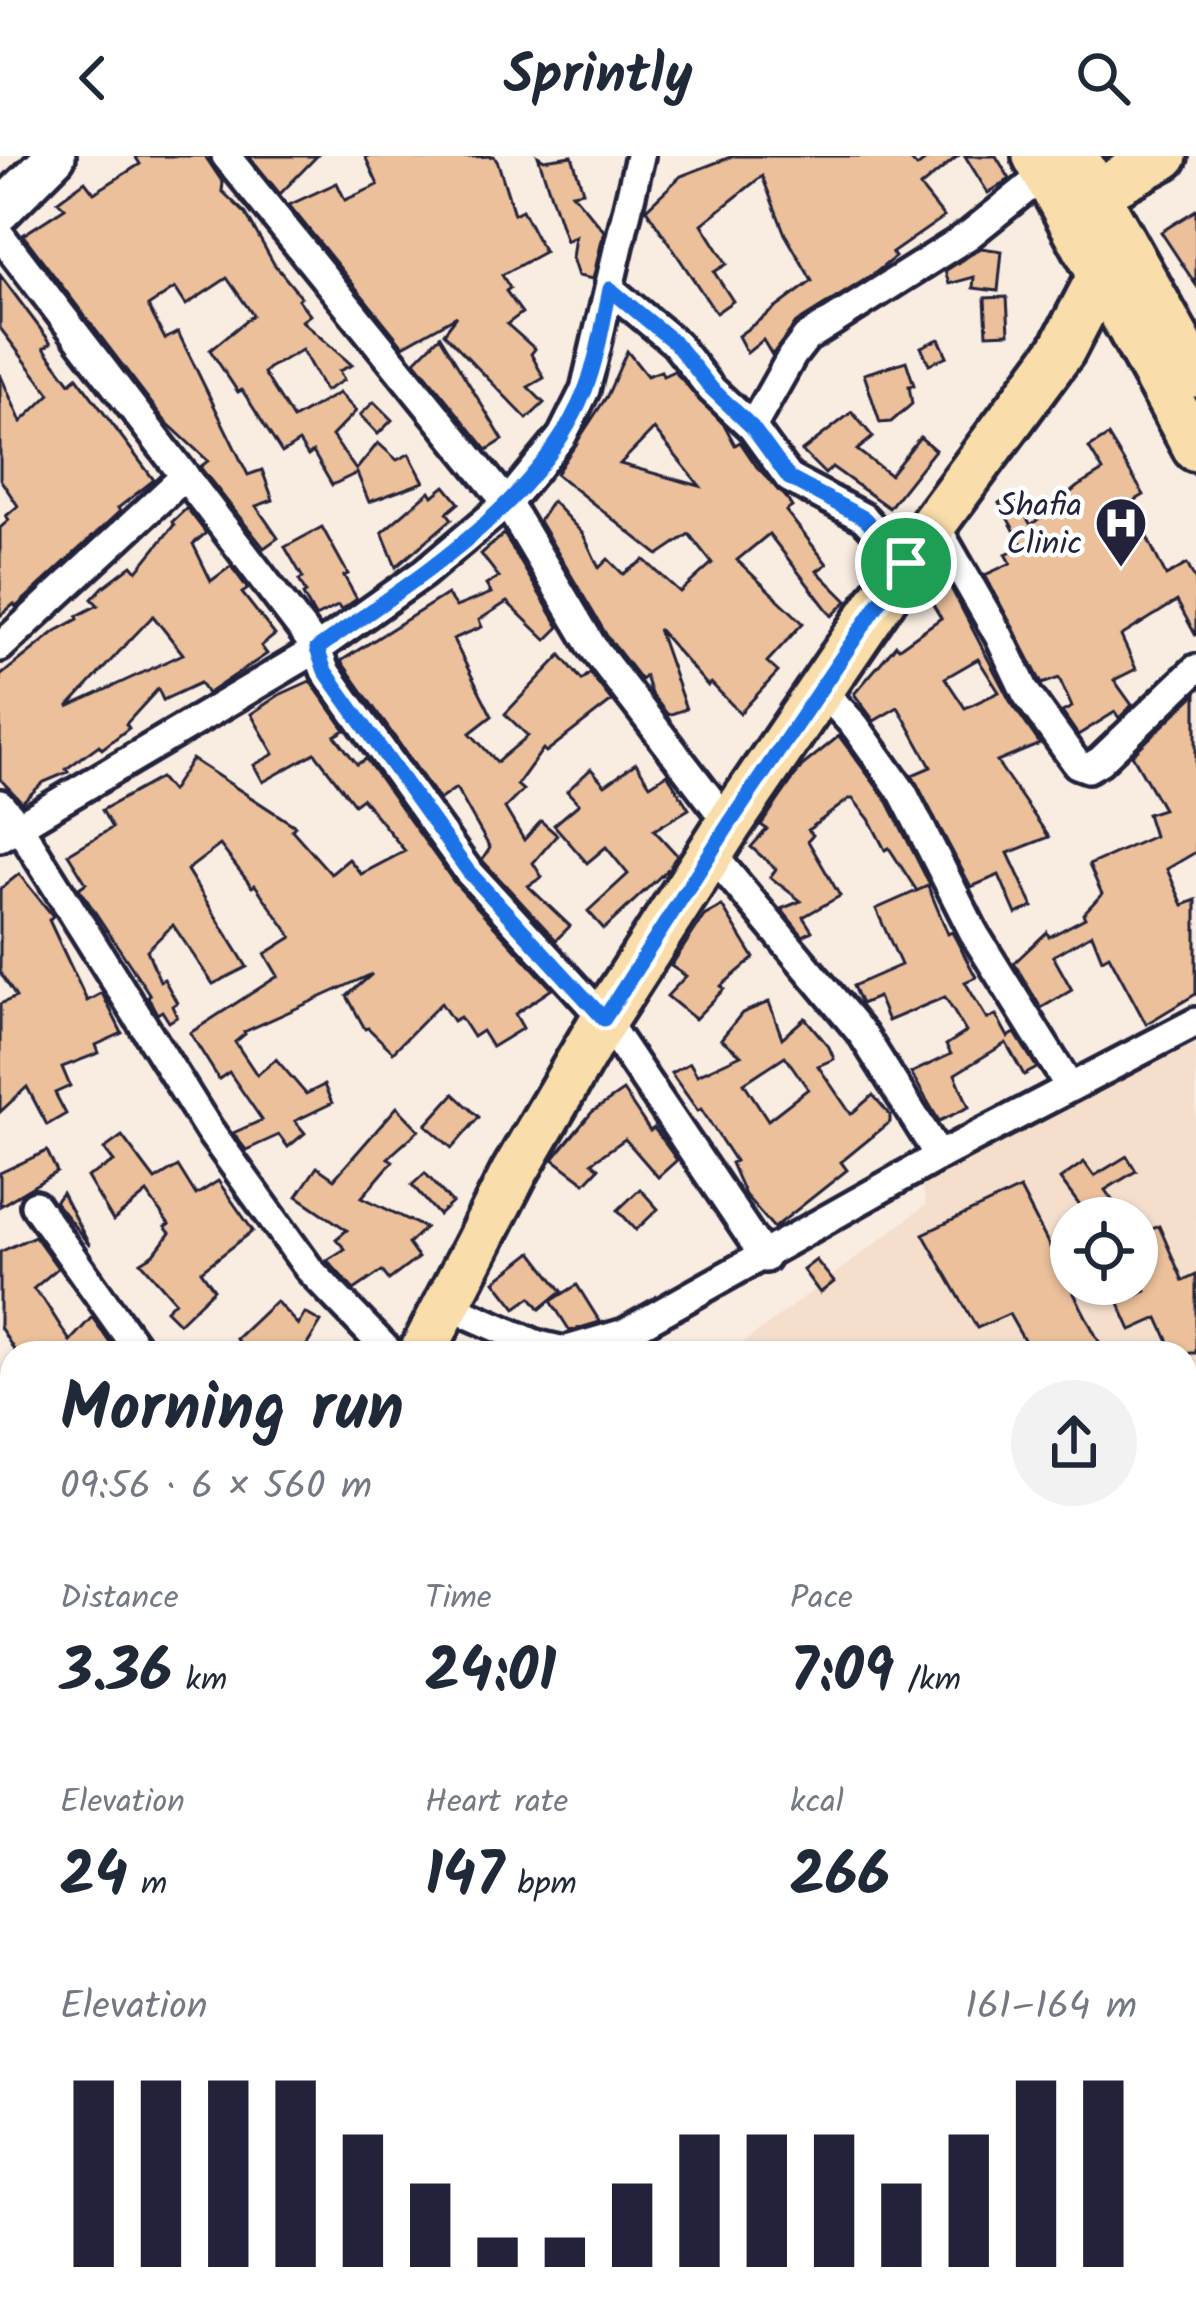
<!DOCTYPE html>
<html lang="en">
<head>
<meta charset="utf-8">
<style>
  :root { --surface:#fff; --page:#f2f2f3; --text:#1f2937; --muted:#747a83; --accent:#22223b }
  body { margin:0; font-family:Kalam,sans-serif; background:var(--page); color:var(--text); height:100vh; display:flex; flex-direction:column; font-size:45px; white-space:nowrap }
  * { box-sizing:border-box; margin:0 }
  p { font-size:39px; color:var(--muted) }
  .icon { flex:none; width:66px; height:66px; fill:none; stroke:currentColor; stroke-width:2; stroke-linecap:round; stroke-linejoin:round }
  .map { position:relative; flex:1; overflow:hidden }
  .details { position:absolute; left:0px; top:1185px; width:1197px; height:975px; display:flex; flex-direction:column; background:var(--surface); border-radius:36px 36px 0 0; box-shadow:0 3px 9px #0004 }
  .details>* { flex:none }
  .controls { position:absolute; left:1050px; top:1041px; display:grid; gap:24px }
  .controls a { display:grid; place-items:center; width:108px; height:108px; border-radius:50%; background:var(--surface); box-shadow:0 3px 9px #0004; font-size:60px }
  .pin { position:absolute; display:grid; place-items:center; width:102px; height:102px; color:#fff; margin:-51px; border:6px solid #fff; border-radius:50%; box-shadow:0 3px 12px #0007 }
  .round { display:grid; place-items:center; flex:none; width:126px; height:126px; border-radius:63px; background:var(--page) }
  .head { display:flex; align-items:center; justify-content:space-between; height:204px; padding:0 60px }
  h1 { font-size:66px; font-weight:700; line-height:90px }
  .stats { display:grid; grid-template-columns:repeat(3,1fr); gap:18px; height:204px; padding:12px 60px }
  .stats div { display:grid; align-content:center }
  .stats b { font-size:60px; font-weight:700 }
  .stats small { font-size:33px; font-weight:400 }
  .stats p { font-size:33px }
  .chart { height:336px; padding:24px 60px }
  .chart p { display:flex; justify-content:space-between }
  .chart svg { width:100%; height:216px; margin-top:12px; stroke:var(--accent); stroke-width:6 }
  header { display:flex; justify-content:space-between; align-items:center; height:156px; padding:0 60px; background:var(--surface); font-size:54px; font-weight:700 }
  .map>svg:first-child { display:block }
  .built { fill:#f5dfcc; fill-rule:evenodd }
  .building { fill:#ebc09b; stroke:#22223b; stroke-width:3; fill-rule:evenodd }
  .lines { fill:none; stroke-linecap:round; stroke-linejoin:round }
  .minor-casing { stroke:#22223b; stroke-width:36 }
  .secondary-casing { stroke:#22223b; stroke-width:48 }
  .primary-casing { stroke:#22223b; stroke-width:54 }
  .minor { stroke:#fff; stroke-width:27 }
  .secondary { stroke:#fff; stroke-width:39 }
  .primary { stroke:#f9deab; stroke-width:45 }
  .route-casing { stroke:#fff; stroke-width:24 }
  .route { stroke:#1a73e8; stroke-width:15 }
  .labels { text-anchor:middle; stroke-width:9; stroke-linejoin:round; paint-order:stroke }
  .poi-label { font-size:33px; fill:#22223b; stroke:#fff; text-anchor:end }
</style>
</head>
<body>
<header><svg class="icon" aria-label="back" viewBox="0 0 24 24"><path d="M15 5l-7 7 7 7"/></svg>Sprintly<svg class="icon" aria-label="search" viewBox="0 0 24 24"><circle cx="10" cy="10" r="6"/><path d="M15 15l6 6"/></svg></header>
<div class="map">
<svg width="1196" height="2158" viewBox="0 0 1196 2158">
  <rect width="100%" height="100%" fill="#f9ece1"/>
  <filter id="ink" filterUnits="userSpaceOnUse"><feTurbulence type="fractalNoise" baseFrequency=".00833" numOctaves="2"/><feDisplacementMap in="SourceGraphic" scale="24" xChannelSelector="R" yChannelSelector="G"/><feConvolveMatrix kernelMatrix="1 2 1 2 8 2 1 2 1" color-interpolation-filters="sRGB"/></filter>
  <g filter="url(#ink)">
    <g class="built">
      <path d="M1196,878V2153L1186,2157L1182,2148L1185,1197H730L926,1049L921,1028ZM1071,1062H1137V1128H1071Z"/>
      <path d="M509,2148H1089L1090,2158H515Z"/>
    </g>
    <g class="building">
      <path d="M135,0H205L223,27L222,35L246,58L274,108L301,141L298,143L310,159L302,165L352,209L339,215L344,224L325,235L302,194L269,212L264,217L293,263L339,237L356,255L332,280L356,314L378,287L397,304L409,298L424,326L369,346L357,317L332,329L313,296L308,300L299,286L282,297L242,234L238,236L210,194L253,159L227,122L186,149L175,132L148,150L165,183L178,176L248,319L262,314L273,344L256,350L278,382L264,392L200,311L208,305L165,265L23,79L65,52L58,45L85,25L94,37L140,8Z"/>
      <path d="M249,0H317L280,38Z"/>
      <path d="M365,0H417L419,3L494,0L498,7L514,58L522,54L544,96L502,119L510,132L506,135L522,157L507,168L535,193L531,198L544,222L528,231L544,247L527,263L444,177L457,160L403,190L289,49L337,27L345,44L378,29Z"/>
      <path d="M538,0L544,4L572,0L583,35L572,37L604,75L593,123L578,120L572,102L575,80L566,85Z"/>
      <path d="M733,0H907L917,11L931,0H958L920,31L944,61L892,97L895,101L874,118L796,167L772,199L763,184L747,197L738,180L812,125L785,78L762,20L702,68L727,108L714,116L733,145L716,157L646,53L681,20Z"/>
      <path d="M965,0H996L1010,23L988,37Z"/>
      <path d="M1196,54V129L1161,76Z"/>
      <path d="M981,92L1002,95L998,135L973,132L974,121L949,128L945,115Z"/>
      <path d="M0,119L51,187L44,192L70,227L77,221L154,324L118,352L120,355L16,451L14,448L0,460V372L9,364L6,360L18,350L0,323V218L21,266L50,238L0,172Z"/>
      <path d="M1007,141L1009,177L987,178L985,142Z"/>
      <path d="M440,180L503,284L487,294L415,205Z"/>
      <path d="M939,183L947,200L929,208L921,191Z"/>
      <path d="M627,195L647,220L661,215L663,220L674,215L725,270L735,289L740,286L757,311L785,340L792,351L786,355L827,408L817,415L847,445L832,460L769,378L737,404L803,467L767,506L778,516L740,557L711,527L708,530L658,473L686,553L668,559L651,538L645,520L641,524L607,480L539,365L552,345L583,378L599,412L608,403L623,418L644,404L680,436L712,407L689,378L658,399L556,318L607,240ZM654,273L700,330L620,308Z"/>
      <path d="M906,205L914,229L909,230L912,248L891,266L880,267L864,218Z"/>
      <path d="M374,246L392,264L378,278L360,259Z"/>
      <path d="M852,256L873,281L857,294L890,319L920,281L935,294L889,352L832,311L825,318L802,295Z"/>
      <path d="M1108,280L1144,339L1114,357L1140,385L1147,381L1166,420L1187,408L1196,425V480L1177,445L1121,480L1136,513L1114,524L1132,549L1119,562L1115,556L1078,579L1062,556L1072,551L1059,522L1042,528L985,419L1011,407L1006,398L1023,390L999,347L1013,339L1031,369L1077,331L1103,315L1089,292Z"/>
      <path d="M445,330L459,347L447,357L452,363L396,411L382,376L430,335L433,340Z"/>
      <path d="M187,352L206,377L193,388L211,425L231,410L248,433L242,437L275,479L261,490L267,498L207,538L200,527L163,544L158,533L126,568L129,572L102,593L99,589L66,613L68,616L44,626L22,646L0,623V520L56,475L78,463L77,460L98,449L92,443L103,431L132,409L137,415L174,369L172,366ZM153,460L183,498L68,551L131,483Z"/>
      <path d="M322,371L348,418L344,420L357,443L341,454L338,450L315,461L303,439L306,437L299,424L303,422L285,391Z"/>
      <path d="M504,378L559,471L546,484L507,446L479,464L482,471L453,483L492,560L470,577L497,606L528,580L505,558L561,499L582,524L590,517L612,545L546,596L543,593L517,629L523,634L505,652L524,684L541,665L557,679L533,707L542,721L528,730L570,770L556,784L482,704L490,692L456,632L439,644L341,505L447,438L456,451L491,437L486,429L499,421L481,398Z"/>
      <path d="M950,430L1010,545L1040,588L997,606L1049,681L1008,697L1033,751L1016,758L999,719L971,731L912,619L931,611L898,551L874,565L854,538L896,489L899,492L941,462L929,442ZM978,503L999,536L965,552L945,522Z"/>
      <path d="M310,525L345,574L335,580L357,608L366,603L454,726L552,833L515,858L523,872L492,891L482,875L473,881L460,861L453,865L441,847L393,896L368,872L365,873L347,840L372,818L244,876L245,878L235,886L257,919L276,903L306,938L324,929L332,947L295,965L305,977L288,991L279,979L246,994L233,977L262,964L229,916L219,923L190,877L278,820L265,798L292,781L255,729L252,731L220,689L187,714L247,811L213,828L173,769L147,794L160,825L164,823L177,847L172,850L177,861L169,866L162,855L157,858L148,841L150,839L79,732L86,727L68,698L112,672L102,654L160,622L171,635L192,603L295,670L292,674L331,718L349,703L361,718L405,695L362,642L354,648L315,597L263,626L254,609L274,598L251,558L279,539Z"/>
      <path d="M1196,538V696L1167,713L1183,749L1196,744V838L1146,868L1109,799L1102,803L1092,778L1053,800L1072,834L1041,852L1014,807L1047,776L1049,781L1085,762L1083,758L1102,738L1089,709L1154,680L1147,658L1163,653L1132,599Z"/>
      <path d="M839,580L888,646L930,729L917,735L889,692L885,694L869,663L853,643H849L808,674L813,679L808,685L840,740L803,761L812,775L803,780L781,753L801,745L770,721L776,713L751,691L767,673L761,669L802,610Z"/>
      <path d="M636,607L650,629L667,618L689,653L654,674L677,699L669,712L604,773L588,755L628,718L606,691L587,707L554,669L579,648L567,635L591,613L605,629Z"/>
      <path d="M19,718L53,760L49,764L87,845L102,837L122,877L96,889L99,897L62,911L70,930L55,937L66,958L47,969L27,931L0,956V848L16,841L0,816V733Z"/>
      <path d="M928,730L948,778L952,776L976,821L965,826L987,863L996,859L1008,881L1015,877L1037,912L1024,919L1006,887L955,918L969,951L939,965L911,917L951,898L946,889L966,876L945,841L888,865L878,841L861,848L853,830L901,809L876,753Z"/>
      <path d="M722,750L754,802L721,830L724,833L695,863L667,840L686,820L671,810L704,760Z"/>
      <path d="M769,846L782,882L805,862L829,891L834,903L818,910L851,958L873,939L890,959V966L841,1006L847,1014L774,1072L745,1039L731,1007L735,1005L701,953L698,955L671,917L690,907L697,919L741,899L721,883L742,857ZM785,900L808,933L768,964L744,927Z"/>
      <path d="M623,935L650,975L654,972L677,1004L658,1021L625,983L592,1006L599,1012L585,1027L553,1003L592,956Z"/>
      <path d="M454,938L479,961L452,992L426,969Z"/>
      <path d="M397,951L419,974L388,1002L393,1005L362,1041L425,1072L408,1088L418,1102L389,1124L382,1115L354,1134L327,1104L345,1093L336,1083L347,1074L297,1040L317,1011L334,1023Z"/>
      <path d="M122,980L155,1024L178,1010L196,1039L218,1025L253,1075L201,1115L214,1133L179,1167L166,1154L175,1145L141,1106L154,1098L170,1077L165,1071L169,1069L147,1037L113,1065L87,1021L114,1006L104,993Z"/>
      <path d="M47,995L57,1016L0,1050V1017Z"/>
      <path d="M1127,1000L1136,1015L1105,1034L1125,1062H1089L1060,1023L1084,1006L1094,1020Z"/>
      <path d="M425,1017L452,1047L439,1059L412,1029Z"/>
      <path d="M640,1033L658,1053L636,1074L618,1054Z"/>
      <path d="M1020,1033L1096,1180L1105,1197H1031L1009,1158L977,1172L923,1078Z"/>
      <path d="M62,1037L75,1062L90,1090L55,1046Z"/>
      <path d="M1159,1070L1183,1125L1196,1119V1197H1174L1158,1162L1131,1174L1119,1147L1146,1135L1137,1115V1080Z"/>
      <path d="M35,1080L58,1112L33,1133L43,1143L70,1185L92,1161L118,1197H16L0,1171V1096Z"/>
      <path d="M532,1096L562,1135L540,1153L531,1141L516,1152L495,1125Z"/>
      <path d="M816,1104L834,1126L820,1137L803,1114Z"/>
      <path d="M577,1129L600,1166L570,1175L551,1145Z"/>
      <path d="M276,1145L298,1169L305,1157L321,1166L302,1197H247L236,1183Z"/>
    </g>
    <g class="lines">
      <g class="minor-casing">
        <g id="minor">
          <path d="M226,0L507,347L592,490L729,668"/>
          <path d="M0,79L317,493L325,515L468,715L604,863L765,1102"/>
          <path d="M610,133L675,187L711,233L752,271L789,322L864,362L906,407"/>
          <path d="M752,271L792,200L806,182L969,79L1046,17"/>
          <path d="M934,367L999,480L1026,537L1077,608L1088,612L1100,605L1196,513"/>
          <path d="M0,491L185,320"/>
          <path d="M821,533L856,571L903,637L975,779L1069,930"/>
          <path d="M0,648L18,669L209,974L309,1113L390,1197"/>
          <path d="M0,681L317,493L424,417L507,347L562,280L585,234L640,0"/>
          <path d="M711,697L863,879L939,1000"/>
          <path d="M35,1049L140,1197"/>
          <path d="M447,1149L538,1189L564,1195L625,1177L939,1000L1196,866"/>
          <path d="M0,1401L12,1384"/>
        </g>
      </g>
      <g class="secondary-casing">
        <path id="secondary" d="M0,55L55,0"/>
      </g>
      <g class="primary-casing">
        <g id="primary">
          <path d="M1036,0L1196,292"/>
          <path d="M1075,0L1196,218"/>
          <path d="M1067,53L1164,0"/>
          <path d="M422,1197L514,1017L604,863L729,668L934,367L1062,194L1102,117"/>
          <path d="M0,1266L12,1290"/>
          <path d="M0,1328L12,1354"/>
          <path d="M0,2007L12,1984"/>
          <path d="M447,2148L453,2158"/>
          <path d="M485,2148L491,2158"/>
        </g>
      </g>
      <use href="#minor" class="minor"/>
      <use href="#secondary" class="secondary"/>
      <use href="#primary" class="primary"/>
    </g>
  </g>
  <g class="lines" filter="url(#ink)">
    <g class="route-casing">
      <path id="route" d="M610,133L675,187L711,232L752,271L789,322L864,362L906,407L729,668L604,863L468,715L325,515L317,493C414,423 541,349 586,232C598,200 603,166 610,133Z"/>
    </g>
    <use href="#route" class="route"/>
  </g>
  <defs>
    <g id="hospital-pin" transform="scale(2.7)"><path d="M0 17L-7.5 6A9.5 9.5 0 1 1 7.5 6Z" fill="#22223b" stroke="#fff"/><path d="M-5-5h3v3.5h4V-5h3V5h-3V1.5h-4V5h-3Z" fill="#fff"/></g>
  </defs>
  <g fill-rule="evenodd">
    <use href="#hospital-pin" x="1121" y="367"/>
  </g>
  <g class="labels">
    <g class="poi-label">
      <text x="1082" y="360">Shafia<tspan x="1082" dy="38">Clinic</tspan></text>
    </g>
  </g>
</svg>
<div class="controls">
<a><svg class="icon" aria-label="locate" viewBox="0 0 24 24"><circle cx="12" cy="12" r="6"/><path d="M12 2v4M12 18v4M2 12h4M18 12h4"/></svg></a>
</div>
<div class="pin" style="left:906px;top:407px;background:#1e9e55"><svg class="icon" aria-label="arrive" viewBox="0 0 24 24"><path d="M6 21V4h12l-3 4 3 4H6"/></svg></div>
<section class="details">
<div class="head"><div><h1>Morning run</h1><p>09:56 · 6 × 560 m</p></div><a class="round"><svg class="icon" aria-label="share" viewBox="0 0 24 24"><path d="M12 15V3M7 8l5-5 5 5M5 13v7h14v-7"/></svg></a></div>
<div class="stats">
<div><p>Distance</p><b>3.36<small> km</small></b></div>
<div><p>Time</p><b>24:01</b></div>
<div><p>Pace</p><b>7:09<small> /km</small></b></div>
</div>
<div class="stats">
<div><p>Elevation</p><b>24<small> m</small></b></div>
<div><p>Heart rate</p><b>147<small> bpm</small></b></div>
<div><p>kcal</p><b>266</b></div>
</div>
<div class="chart"><p><span>Elevation</span>161–164 m</p>
<svg viewBox="0 0 160 44" preserveAspectRatio="none"><path d="M5 44V6M15 44V6M25 44V6M35 44V6M45 44V17M55 44V27M65 44V38M75 44V38M85 44V27M95 44V17M105 44V17M115 44V17M125 44V27M135 44V17M145 44V6M155 44V6"/></svg>
</div>
</section>
</div>
</body>
</html>
